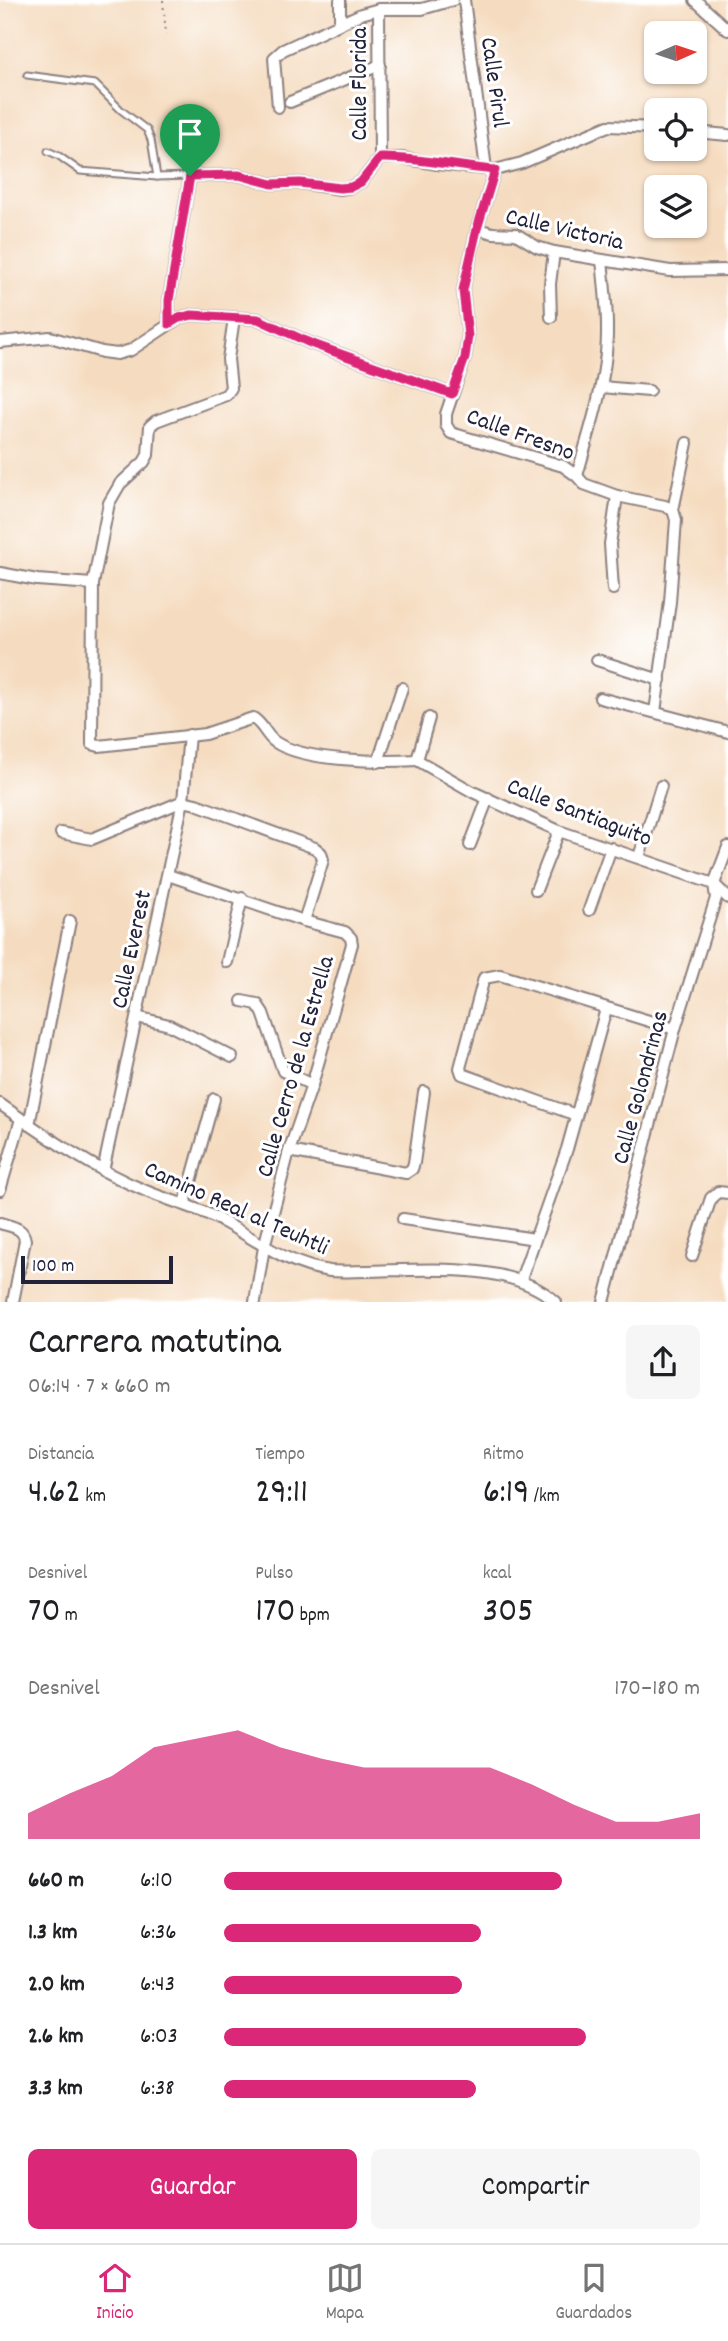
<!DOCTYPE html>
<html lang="es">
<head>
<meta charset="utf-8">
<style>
  :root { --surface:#fff; --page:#f6f6f6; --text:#202124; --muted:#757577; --line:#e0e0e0; --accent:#db2777 }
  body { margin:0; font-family:Dekko,sans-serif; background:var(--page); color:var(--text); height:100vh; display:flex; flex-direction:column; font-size:26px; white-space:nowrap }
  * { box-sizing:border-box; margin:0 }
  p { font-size:23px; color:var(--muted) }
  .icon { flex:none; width:38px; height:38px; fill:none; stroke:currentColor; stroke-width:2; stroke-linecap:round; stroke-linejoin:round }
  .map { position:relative; height:1302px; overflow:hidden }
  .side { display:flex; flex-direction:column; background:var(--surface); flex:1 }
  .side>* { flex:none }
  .needle { width:46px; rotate:87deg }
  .buttons { position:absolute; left:644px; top:21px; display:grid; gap:14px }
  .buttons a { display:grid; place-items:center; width:63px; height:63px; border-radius:10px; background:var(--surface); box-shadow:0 2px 5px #0004; font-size:35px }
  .scale { position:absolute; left:21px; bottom:18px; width:152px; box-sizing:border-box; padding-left:7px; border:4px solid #22223b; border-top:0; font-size:19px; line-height:24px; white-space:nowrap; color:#22223b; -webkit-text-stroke:5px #fff; paint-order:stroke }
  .pin { position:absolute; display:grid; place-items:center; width:60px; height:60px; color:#fff; margin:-72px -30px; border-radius:50% 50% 50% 0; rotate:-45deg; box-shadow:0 0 7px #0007 }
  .pin .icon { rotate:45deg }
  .round { display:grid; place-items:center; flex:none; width:74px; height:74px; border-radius:10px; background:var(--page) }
  .overview { display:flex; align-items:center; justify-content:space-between; height:119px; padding:0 28px }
  h1 { font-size:38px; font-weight:600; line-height:52px }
  .stats { display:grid; grid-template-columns:repeat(3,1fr); gap:10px; height:119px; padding:7px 28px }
  .stats div { display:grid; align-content:center }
  .stats b { font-size:35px; font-weight:600 }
  .stats small { font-size:19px; font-weight:400 }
  .stats p { font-size:19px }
  .chart { height:196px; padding:14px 28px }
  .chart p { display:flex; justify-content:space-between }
  .chart svg { width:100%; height:126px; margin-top:7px; fill:var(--accent); opacity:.7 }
  .action { display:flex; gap:14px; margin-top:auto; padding:14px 28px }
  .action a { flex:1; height:80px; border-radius:10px; background:var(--accent); color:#fff; font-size:28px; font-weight:600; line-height:80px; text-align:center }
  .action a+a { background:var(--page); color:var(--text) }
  ul { padding:0 28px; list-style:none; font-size:23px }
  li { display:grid; grid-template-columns:112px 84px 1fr; align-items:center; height:52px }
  li i { height:18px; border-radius:9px; background:var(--accent) }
  .menu { display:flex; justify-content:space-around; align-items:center; height:98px; border-top:2px solid var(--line); background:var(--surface); font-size:19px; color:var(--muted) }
  .menu a { display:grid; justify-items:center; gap:4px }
  .menu .on { color:var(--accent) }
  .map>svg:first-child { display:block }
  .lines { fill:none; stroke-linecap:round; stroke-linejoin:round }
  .lane-casing { stroke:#8c7f7e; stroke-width:9 }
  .street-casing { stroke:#8c7f7e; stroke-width:14 }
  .path { stroke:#8c7f7e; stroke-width:2; stroke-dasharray:2 5; stroke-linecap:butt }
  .lane { stroke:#fff; stroke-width:5 }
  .street { stroke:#fff; stroke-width:10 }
  .route-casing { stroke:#fff; stroke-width:14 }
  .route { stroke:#db2777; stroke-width:9 }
  .labels { text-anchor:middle; stroke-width:6; stroke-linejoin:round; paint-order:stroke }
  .street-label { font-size:24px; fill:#22223b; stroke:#fff }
</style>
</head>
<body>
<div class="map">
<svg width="728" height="1302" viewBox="0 0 728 1302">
  <rect width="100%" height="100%" fill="#fff"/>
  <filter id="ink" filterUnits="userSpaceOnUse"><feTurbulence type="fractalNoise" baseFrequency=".0143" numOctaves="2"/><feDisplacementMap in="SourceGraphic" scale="14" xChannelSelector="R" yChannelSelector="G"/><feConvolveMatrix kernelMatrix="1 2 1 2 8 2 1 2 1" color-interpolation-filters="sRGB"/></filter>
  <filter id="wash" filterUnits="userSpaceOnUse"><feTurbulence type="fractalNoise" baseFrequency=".00686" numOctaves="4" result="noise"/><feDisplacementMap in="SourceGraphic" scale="28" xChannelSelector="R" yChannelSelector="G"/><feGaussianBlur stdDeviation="1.57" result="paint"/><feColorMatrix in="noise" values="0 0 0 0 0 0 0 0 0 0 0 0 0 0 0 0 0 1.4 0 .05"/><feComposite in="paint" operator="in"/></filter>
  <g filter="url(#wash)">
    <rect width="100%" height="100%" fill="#f5dcc0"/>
  </g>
  <g filter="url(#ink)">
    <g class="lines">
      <g class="lane-casing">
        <g id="lane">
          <path d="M27,75L95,84L121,110L147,130L151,140L157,177"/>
          <path d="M48,151L59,156L80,171L157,177L189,176"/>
        </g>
      </g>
      <g class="street-casing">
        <g id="street">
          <path d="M340,0V23"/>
          <path d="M464,0L486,169"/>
          <path d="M695,0L728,30"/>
          <path d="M379,9L380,158"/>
          <path d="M290,102L380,65"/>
          <path d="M278,107L274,58L283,50L361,14L379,9H422L453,0"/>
          <path d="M695,132L728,135"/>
          <path d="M495,170L477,229L463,290L468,336L465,358L446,414V425L451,433L563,466L577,476L584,484L617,496L665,506L673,510"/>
          <path d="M477,229L493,233L516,234L537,247L554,252L670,271L728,270"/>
          <path d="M551,317L550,284L554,252"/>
          <path d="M234,318L228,359L231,388L226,395L156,421L150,426L148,455L144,462L120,484L109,503L93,584L92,744L99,746L205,734L253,718C263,724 266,736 275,742C305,762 382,762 417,760"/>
          <path d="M169,324V300L190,176L239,175L272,184L300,183L340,189L351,187L361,182L380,158H402L437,164L495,170L522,163L608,126L656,128"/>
          <path d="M0,342L50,337L102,352L117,354L131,350L179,318L192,315L258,319L310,343L452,394"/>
          <path d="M601,387L649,391"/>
          <path d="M577,476C588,435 602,395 606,353C609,322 605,291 602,260"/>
          <path d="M0,573L37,580L93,584"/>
          <path d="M613,589L610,544L617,496"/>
          <path d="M597,660L660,680"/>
          <path d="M600,698L728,732"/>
          <path d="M655,712L670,602L676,520L673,510L687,443"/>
          <path d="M417,760L473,792L559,831L714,884L728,898"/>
          <path d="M417,760L429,718"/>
          <path d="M378,762L402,688"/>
          <path d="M61,833L92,839L183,801L196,804L315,848L321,853L323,860L304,921"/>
          <path d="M470,845L488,798"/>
          <path d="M639,857L661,786"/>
          <path d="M168,875L304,921L345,932L351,938L352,944L312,1085L289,1151L264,1247L255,1302"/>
          <path d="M536,890L559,831"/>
          <path d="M589,910L611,848"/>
          <path d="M227,962L242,898"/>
          <path d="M242,1001L257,1004L263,1013L283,1071L312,1085"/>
          <path d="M137,1017L169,1025L232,1057"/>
          <path d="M0,1104C47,1137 93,1169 146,1191C167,1200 189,1205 210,1215C250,1234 284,1265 330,1271C342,1272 355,1271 367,1271C424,1270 511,1261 556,1302"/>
          <path d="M576,1115L462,1074L460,1068L484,978L500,975L675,1029"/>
          <path d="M29,1125L70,921"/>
          <path d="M289,1151L406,1173L412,1169L414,1163L424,1092"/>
          <path d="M103,1171L183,801L189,735"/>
          <path d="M0,1190L21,1119"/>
          <path d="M185,1203L214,1099"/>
          <path d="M403,1219L535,1239"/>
          <path d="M0,1223C12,1227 23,1227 25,1240L13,1302"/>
          <path d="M692,1256L711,1198L718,1192L728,1193"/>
          <path d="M521,1279L567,1149L606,1009"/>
          <path d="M604,1302L675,1029L716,898L714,884L728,847"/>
        </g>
      </g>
      <path class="path" d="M163,0L166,35"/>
      <use href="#lane" class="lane"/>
      <use href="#street" class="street"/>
    </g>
  </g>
  <g class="lines" filter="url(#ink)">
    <g class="route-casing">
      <path id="route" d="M380,158C418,157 457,167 495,170L477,229L463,290L468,336L465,358L452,394L310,343L258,319L192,315L179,318L169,324V300L190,176L239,175L272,184L300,183L340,188L351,187L361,182Z"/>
    </g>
    <use href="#route" class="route"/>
  </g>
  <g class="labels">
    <g class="street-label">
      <text transform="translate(496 82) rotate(82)" y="8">Calle Pirul</text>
      <text transform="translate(358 84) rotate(-90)" y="8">Calle Florida</text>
      <text transform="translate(565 228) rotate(13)" y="8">Calle Victoria</text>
      <text transform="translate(521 433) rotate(20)" y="8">Calle Fresno</text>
      <text transform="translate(580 811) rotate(21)" y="8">Calle Santiaguito</text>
      <text transform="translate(130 949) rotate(-78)" y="8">Calle Everest</text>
      <text transform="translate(294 1066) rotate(-74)" y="8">Calle Cerro de la Estrella</text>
      <text transform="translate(639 1087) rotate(-75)" y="8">Calle Golondrinas</text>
      <text transform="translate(237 1207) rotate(24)" y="8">Camino Real al Teuhtli</text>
    </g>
  </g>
</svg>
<div class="buttons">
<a><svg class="needle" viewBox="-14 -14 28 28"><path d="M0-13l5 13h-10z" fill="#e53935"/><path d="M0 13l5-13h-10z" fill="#757577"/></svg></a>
<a><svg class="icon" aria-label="locate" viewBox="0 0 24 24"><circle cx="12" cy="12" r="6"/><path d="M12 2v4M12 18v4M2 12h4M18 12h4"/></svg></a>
<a><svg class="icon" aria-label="layers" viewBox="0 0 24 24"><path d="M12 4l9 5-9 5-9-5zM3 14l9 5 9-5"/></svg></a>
</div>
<div class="scale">100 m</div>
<div class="pin" style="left:190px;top:176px;background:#1e9e55"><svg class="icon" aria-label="arrive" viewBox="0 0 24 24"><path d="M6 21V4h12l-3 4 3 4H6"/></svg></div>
</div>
<section class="side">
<div class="overview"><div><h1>Carrera matutina</h1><p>06:14 · 7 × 660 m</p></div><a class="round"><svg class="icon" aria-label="share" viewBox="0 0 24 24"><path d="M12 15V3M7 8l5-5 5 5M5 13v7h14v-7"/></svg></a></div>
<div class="stats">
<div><p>Distancia</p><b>4.62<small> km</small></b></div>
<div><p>Tiempo</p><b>29:11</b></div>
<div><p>Ritmo</p><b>6:19<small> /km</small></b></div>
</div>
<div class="stats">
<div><p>Desnivel</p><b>70<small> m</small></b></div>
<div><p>Pulso</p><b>170<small> bpm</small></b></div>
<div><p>kcal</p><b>305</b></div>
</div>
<div class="chart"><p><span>Desnivel</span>170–180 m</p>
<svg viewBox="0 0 160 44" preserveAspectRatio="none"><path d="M0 44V35L10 28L20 22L30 12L40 9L50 6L60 12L70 16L80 19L90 19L100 19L110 19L120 25L130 32L140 38L150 38L160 35V44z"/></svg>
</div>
<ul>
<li><b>660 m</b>6:10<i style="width:71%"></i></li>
<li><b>1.3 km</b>6:36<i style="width:54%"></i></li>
<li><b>2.0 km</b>6:43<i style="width:50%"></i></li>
<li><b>2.6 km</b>6:03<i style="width:76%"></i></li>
<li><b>3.3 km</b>6:38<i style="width:53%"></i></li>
</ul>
<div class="action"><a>Guardar</a><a>Compartir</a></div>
</section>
<nav class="menu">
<a class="on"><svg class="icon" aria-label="home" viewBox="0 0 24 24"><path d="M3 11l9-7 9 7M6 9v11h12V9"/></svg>Inicio</a>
<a><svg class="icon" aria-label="map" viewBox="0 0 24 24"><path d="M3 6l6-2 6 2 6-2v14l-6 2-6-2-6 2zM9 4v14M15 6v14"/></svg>Mapa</a>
<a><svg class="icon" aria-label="saved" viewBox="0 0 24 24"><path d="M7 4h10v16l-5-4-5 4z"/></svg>Guardados</a>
</nav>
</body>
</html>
